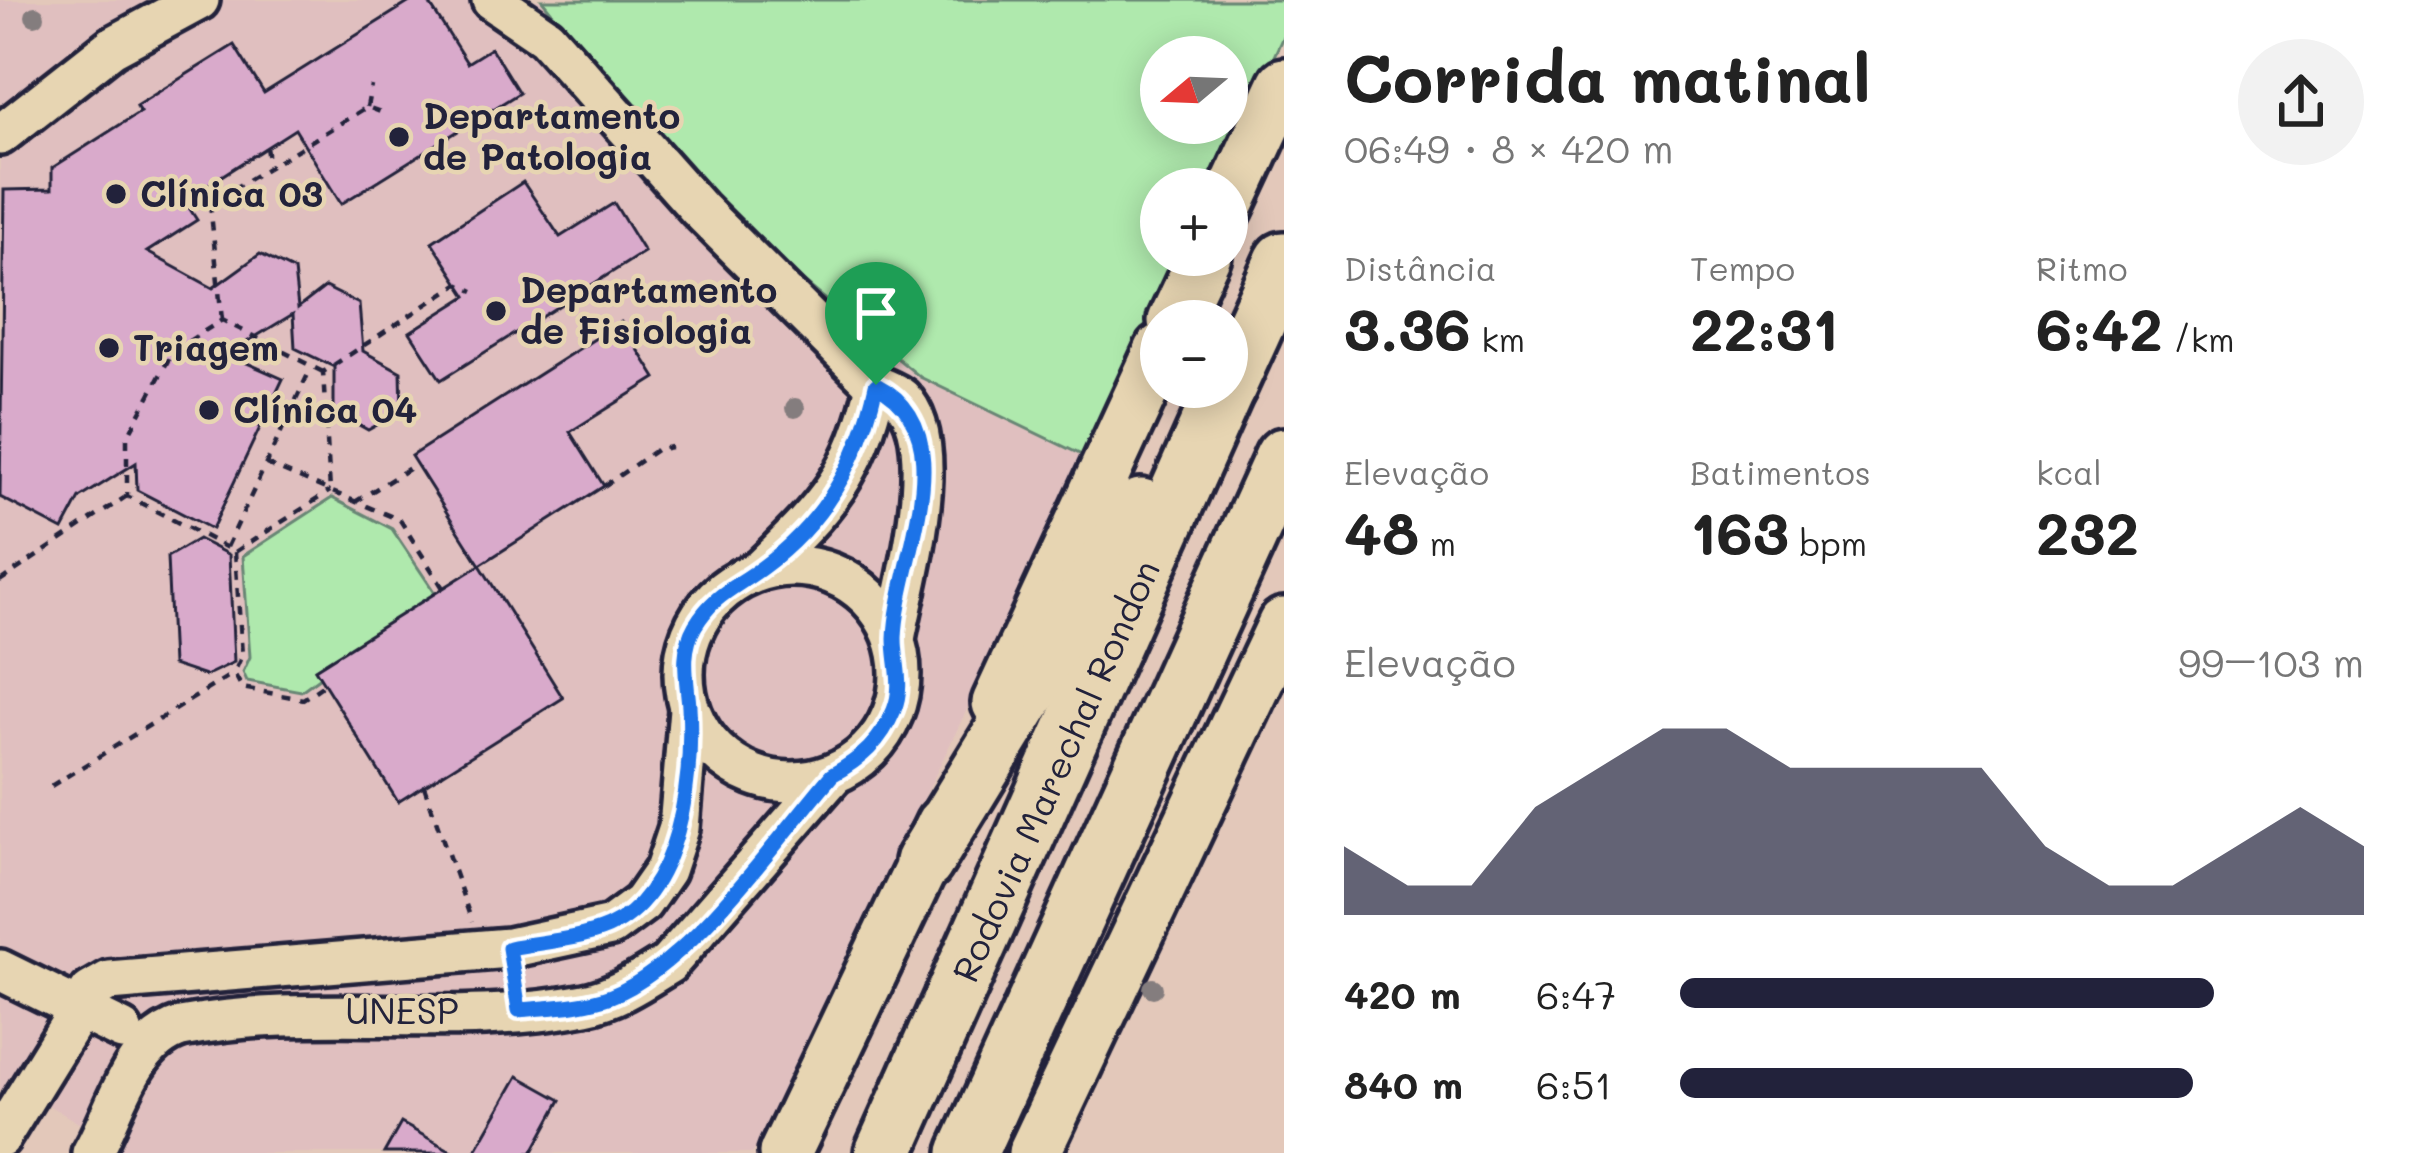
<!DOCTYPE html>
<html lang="pt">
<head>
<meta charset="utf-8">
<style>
  :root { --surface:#fff; --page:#f2f2f2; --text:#222; --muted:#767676; --accent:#22223b }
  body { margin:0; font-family:Mali,sans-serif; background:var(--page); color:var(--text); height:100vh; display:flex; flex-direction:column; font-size:45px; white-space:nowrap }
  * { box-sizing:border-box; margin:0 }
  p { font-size:39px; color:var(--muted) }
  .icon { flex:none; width:66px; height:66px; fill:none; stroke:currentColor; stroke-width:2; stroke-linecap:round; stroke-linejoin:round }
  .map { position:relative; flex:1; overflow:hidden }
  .panel { display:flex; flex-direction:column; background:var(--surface); width:1140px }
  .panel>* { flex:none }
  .needle { width:78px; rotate:251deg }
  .controls { position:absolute; left:1140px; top:36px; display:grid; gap:24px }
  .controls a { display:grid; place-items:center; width:108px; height:108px; border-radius:50%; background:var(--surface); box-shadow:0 6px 30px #0003; font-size:60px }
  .pin { position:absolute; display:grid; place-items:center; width:102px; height:102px; color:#fff; margin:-123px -51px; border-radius:50% 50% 50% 0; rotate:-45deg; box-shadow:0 0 12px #0007 }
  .pin .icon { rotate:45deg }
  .round { display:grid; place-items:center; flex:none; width:126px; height:126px; border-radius:63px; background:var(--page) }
  .overview { display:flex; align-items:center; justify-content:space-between; height:204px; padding:0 60px }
  h1 { font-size:66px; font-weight:700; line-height:90px }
  .metrics { display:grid; grid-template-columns:repeat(3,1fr); gap:18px; height:204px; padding:12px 60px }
  .metrics div { display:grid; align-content:center }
  .metrics b { font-size:60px; font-weight:700 }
  .metrics small { font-size:33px; font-weight:400 }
  .metrics p { font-size:33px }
  .chart { height:336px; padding:24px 60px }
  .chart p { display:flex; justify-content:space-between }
  .chart svg { width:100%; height:216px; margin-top:12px; fill:var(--accent); opacity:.7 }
  ul { padding:0 60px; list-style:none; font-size:39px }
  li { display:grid; grid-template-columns:192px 144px 1fr; align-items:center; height:90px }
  li i { height:30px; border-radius:15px; background:var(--accent) }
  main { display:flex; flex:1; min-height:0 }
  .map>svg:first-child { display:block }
  .built { fill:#e0bfbf }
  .green { fill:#afe9ad; stroke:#688674; stroke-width:3; fill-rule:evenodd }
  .building { fill:#d9aacb; stroke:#22223b; stroke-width:3 }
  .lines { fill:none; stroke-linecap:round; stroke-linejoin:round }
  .minor-casing { stroke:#22223b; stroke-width:48 }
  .major-casing { stroke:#22223b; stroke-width:60 }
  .highway-casing { stroke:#22223b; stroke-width:66 }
  .path { stroke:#22223b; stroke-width:4.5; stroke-dasharray:9 9; stroke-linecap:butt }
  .minor { stroke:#e7d5b2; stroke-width:39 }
  .major { stroke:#e7d5b2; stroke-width:51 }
  .highway { stroke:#e7d5b2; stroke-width:57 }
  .tree { fill:#847d7e }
  .route-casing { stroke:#fff; stroke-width:24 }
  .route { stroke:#1a73e8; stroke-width:15 }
  .poi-dot { fill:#22223b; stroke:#e7d5b2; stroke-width:4.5 }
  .labels { text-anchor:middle; stroke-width:9; stroke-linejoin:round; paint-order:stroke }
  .poi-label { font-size:36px; font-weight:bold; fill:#22223b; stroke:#e7d5b2; text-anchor:start }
  .street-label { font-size:36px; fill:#22223b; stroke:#e7d5b2 }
</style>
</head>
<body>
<main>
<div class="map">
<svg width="1284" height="1153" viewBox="0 0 1284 1153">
  <rect width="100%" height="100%" fill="#e3c8ba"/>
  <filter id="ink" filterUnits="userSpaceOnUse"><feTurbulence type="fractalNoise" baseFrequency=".00833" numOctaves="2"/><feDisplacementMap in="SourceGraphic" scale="24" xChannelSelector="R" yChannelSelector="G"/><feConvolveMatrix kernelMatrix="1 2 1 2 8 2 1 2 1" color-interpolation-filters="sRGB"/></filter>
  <g filter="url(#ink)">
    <path class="built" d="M0,0H780L1161,255H1186L753,1153H114L101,1136L29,1094L0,1097Z"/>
    <g class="green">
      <path d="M542,0H1284V34L1214,189H1161V255H1184L1092,460L920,377L702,198ZM1161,57H1227V123H1161Z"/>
      <path d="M332,498L392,529L435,593L315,669L320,677L301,691L247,681L243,672L250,657L243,556Z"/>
    </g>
    <g class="building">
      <path d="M413,0H427L467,63L491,48L519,93L341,204L295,129L184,200L197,220L147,252L213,288L260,254L294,271L298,308L325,287L359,304L363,351L401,372L402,411L368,430L334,411V367L295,348L293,314L227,354L283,379L212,529L137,490L136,463L80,498L63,530L0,497L4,190L52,189V168L140,112L136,106L234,45L264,93Z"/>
      <path d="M523,182L560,237L614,203L644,252L441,380L410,332L467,296L432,242Z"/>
      <path d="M621,322L656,378L570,432L604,486L480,565L411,456Z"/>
      <path d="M198,539L229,555L234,662L205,676L172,665L167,557Z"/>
      <path d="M480,565L563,698L398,802L315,669Z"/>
      <path d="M518,1076L561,1100L532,1153H474Z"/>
      <path d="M401,1123L455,1153H384Z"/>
    </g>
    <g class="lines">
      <g class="minor-casing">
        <g id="minor">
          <path d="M492,0L546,37L699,209L876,385C883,389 894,392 901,398C947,443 905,583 895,639"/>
          <path d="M0,135L112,47L199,0"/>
          <circle cx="792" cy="674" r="108"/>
          <path d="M762,568C825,507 857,474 876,385"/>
          <path d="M0,970L122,1030"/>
          <path d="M0,1138L90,992L109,981L509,948L611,926L642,903L665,870L679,828L689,709"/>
          <path d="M92,1153C117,1110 130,1043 181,1027C315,1001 453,1030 585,1004C616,998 642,980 668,964L833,775"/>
        </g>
      </g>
      <g class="major-casing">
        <g id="major">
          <path d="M1227,207L1284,84"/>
          <path d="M1174,321L1205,255"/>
          <path d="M998,703L1161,350"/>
          <path d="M785,1153L942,824"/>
          <path d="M1034,1153L1284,624"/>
        </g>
      </g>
      <g class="highway-casing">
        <g id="highway">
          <path d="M1227,386L1284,261"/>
          <path d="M924,862L1141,508"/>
          <path d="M884,1153L1226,387"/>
          <path d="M968,1153L1284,457"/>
        </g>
      </g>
      <g class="path">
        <path d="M367,107L371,86"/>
        <path d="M266,147L269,167"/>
        <path d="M222,320L210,203L367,107L386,114"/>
        <path d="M323,372L222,320L173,351L127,438V496L235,552L330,491"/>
        <path d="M266,464L330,491"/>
        <path d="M604,486L656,450L671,447"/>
        <path d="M355,502L413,466"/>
        <path d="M227,547L311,368"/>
        <path d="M235,552L242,655L234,673L242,688L303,699L325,684"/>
        <path d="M0,581L127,496"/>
        <path d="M443,588L400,520L330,491L323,372L458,284L474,291"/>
        <path d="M51,786L234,673"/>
        <path d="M424,786L472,922"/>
      </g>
      <use href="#minor" class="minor"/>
      <use href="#major" class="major"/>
      <use href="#highway" class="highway"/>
    </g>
    <g class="tree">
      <circle cx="35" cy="16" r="10"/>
      <circle cx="795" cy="408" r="10"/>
      <circle cx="1153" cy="988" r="10"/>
    </g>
  </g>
  <g class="lines" filter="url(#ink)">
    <g class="route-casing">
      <path id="route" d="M876,385C968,432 897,561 895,638C895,664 904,685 894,710C881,742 861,759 832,775C777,839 688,967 611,996C581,1007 550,1007 519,1010L509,948C541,942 578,940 608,927C681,894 693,777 689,706C687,679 680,652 695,626C714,594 735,588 763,567C826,521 860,459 876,385Z"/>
    </g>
    <use href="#route" class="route"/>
  </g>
  <g class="poi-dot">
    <circle cx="399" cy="137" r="12"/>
    <circle cx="116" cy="194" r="12"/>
    <circle cx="496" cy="311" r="12"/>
    <circle cx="109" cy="348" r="12"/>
    <circle cx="209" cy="410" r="12"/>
  </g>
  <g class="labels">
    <g class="poi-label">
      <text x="423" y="129">Departamento<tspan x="423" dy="41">de Patologia</tspan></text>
      <text x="140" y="207">Clínica 03</text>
      <text x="520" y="303">Departamento<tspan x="520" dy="41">de Fisiologia</tspan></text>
      <text x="133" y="361">Triagem</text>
      <text x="233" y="423">Clínica 04</text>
    </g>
    <g class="street-label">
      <text transform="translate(1056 771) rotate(-66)" y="13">Rodovia Marechal Rondon</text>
      <text x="402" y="1024">UNESP</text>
    </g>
  </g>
</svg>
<div class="controls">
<a><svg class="needle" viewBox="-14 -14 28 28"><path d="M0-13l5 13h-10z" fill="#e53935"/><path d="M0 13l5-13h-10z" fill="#767676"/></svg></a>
<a>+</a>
<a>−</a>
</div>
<div class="pin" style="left:876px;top:385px;background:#1e9e55"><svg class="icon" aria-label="arrive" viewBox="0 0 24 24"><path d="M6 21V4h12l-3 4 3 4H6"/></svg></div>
</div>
<section class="panel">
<div class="overview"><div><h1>Corrida matinal</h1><p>06:49 · 8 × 420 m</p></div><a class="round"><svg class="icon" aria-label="share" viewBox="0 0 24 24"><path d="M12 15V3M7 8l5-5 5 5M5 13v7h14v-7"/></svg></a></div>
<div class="metrics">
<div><p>Distância</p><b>3.36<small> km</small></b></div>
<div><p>Tempo</p><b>22:31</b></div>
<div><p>Ritmo</p><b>6:42<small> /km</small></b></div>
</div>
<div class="metrics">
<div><p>Elevação</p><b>48<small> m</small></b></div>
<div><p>Batimentos</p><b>163<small> bpm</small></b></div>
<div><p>kcal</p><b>232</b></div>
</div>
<div class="chart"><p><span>Elevação</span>99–103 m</p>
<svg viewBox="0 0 160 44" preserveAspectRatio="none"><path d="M0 44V30L10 38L20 38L30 22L40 14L50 6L60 6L70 14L80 14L90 14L100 14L110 30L120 38L130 38L140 30L150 22L160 30V44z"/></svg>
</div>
<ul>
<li><b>420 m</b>6:47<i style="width:78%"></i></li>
<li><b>840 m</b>6:51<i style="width:75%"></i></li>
</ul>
</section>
</main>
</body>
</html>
